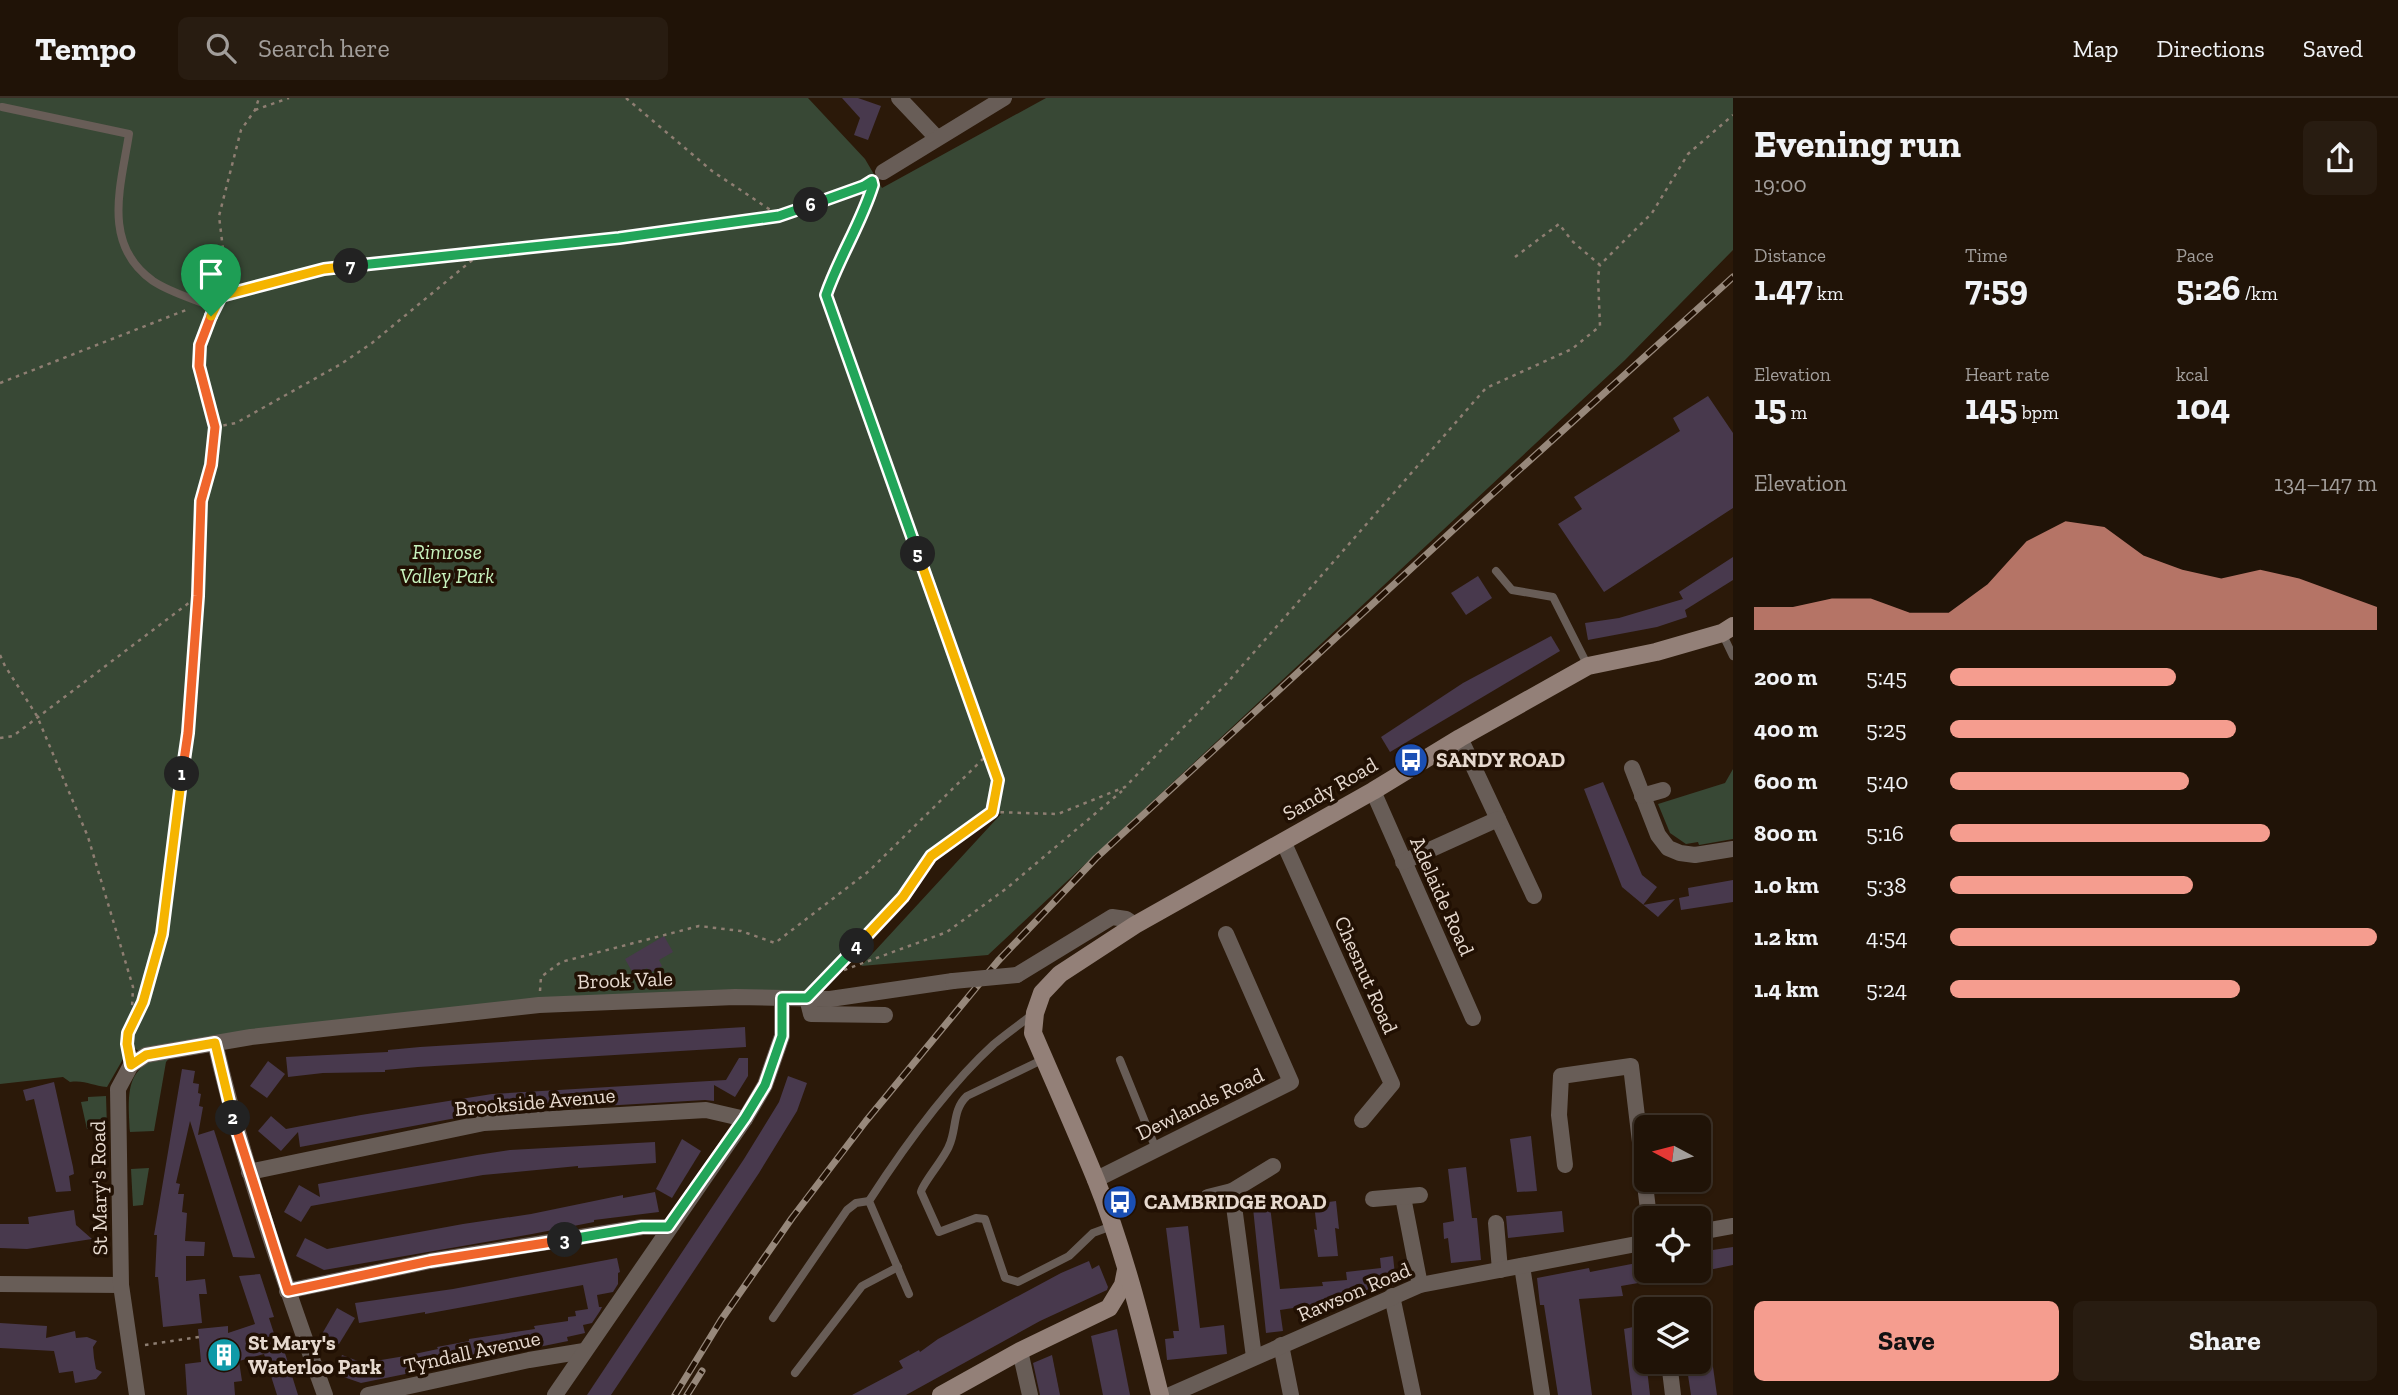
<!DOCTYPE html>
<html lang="en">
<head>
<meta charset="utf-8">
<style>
  :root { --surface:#201307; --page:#281c11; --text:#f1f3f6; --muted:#a29e9b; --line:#3d3228; --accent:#f59d8f }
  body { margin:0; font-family:"Zilla Slab",serif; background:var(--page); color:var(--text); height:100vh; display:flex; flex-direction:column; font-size:26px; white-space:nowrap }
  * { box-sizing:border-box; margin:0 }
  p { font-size:23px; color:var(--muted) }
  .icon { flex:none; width:38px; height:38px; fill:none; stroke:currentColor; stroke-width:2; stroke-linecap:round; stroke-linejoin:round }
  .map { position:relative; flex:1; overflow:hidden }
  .sheet { display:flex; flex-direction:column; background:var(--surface); width:665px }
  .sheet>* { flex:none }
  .needle { width:46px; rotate:277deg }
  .fabs { position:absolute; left:1634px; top:1017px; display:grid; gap:14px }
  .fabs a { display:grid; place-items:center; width:77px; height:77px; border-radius:10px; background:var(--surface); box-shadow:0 2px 5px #0004,0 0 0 2px var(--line); font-size:35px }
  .pin { position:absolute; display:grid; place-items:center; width:60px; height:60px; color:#fff; margin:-72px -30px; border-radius:50% 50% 50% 0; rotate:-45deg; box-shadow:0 0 7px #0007 }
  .pin .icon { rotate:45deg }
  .km { position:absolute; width:35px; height:35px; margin:-18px; border-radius:50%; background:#222; color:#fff; font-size:19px; line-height:35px; text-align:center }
  .round { display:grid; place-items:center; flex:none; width:74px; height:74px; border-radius:10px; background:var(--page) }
  .headline { display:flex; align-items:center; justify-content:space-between; height:119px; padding:0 21px }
  h1 { font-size:38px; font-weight:700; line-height:52px }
  .stats { display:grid; grid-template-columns:repeat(3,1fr); gap:10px; height:119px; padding:7px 21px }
  .stats div { display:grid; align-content:center }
  .stats b { font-size:35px; font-weight:700 }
  .stats small { font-size:19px; font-weight:400 }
  .stats p { font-size:19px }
  .chart { height:196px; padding:14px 21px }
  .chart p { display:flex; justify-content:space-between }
  .chart svg { width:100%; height:126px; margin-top:7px; fill:var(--accent); opacity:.7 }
  .action { display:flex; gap:14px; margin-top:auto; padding:14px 21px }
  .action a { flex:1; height:80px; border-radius:10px; background:var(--accent); color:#111; font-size:28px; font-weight:700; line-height:80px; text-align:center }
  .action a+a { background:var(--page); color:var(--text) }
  ul { padding:0 21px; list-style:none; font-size:23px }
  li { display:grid; grid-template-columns:112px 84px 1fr; align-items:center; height:52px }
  li i { height:18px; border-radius:9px; background:var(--accent) }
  header { display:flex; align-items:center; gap:42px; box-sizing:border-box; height:98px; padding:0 35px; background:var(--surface); border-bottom:2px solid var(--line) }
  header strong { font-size:33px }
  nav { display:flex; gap:38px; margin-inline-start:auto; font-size:24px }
  .search { width:490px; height:63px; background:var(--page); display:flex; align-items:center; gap:18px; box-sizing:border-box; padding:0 24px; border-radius:10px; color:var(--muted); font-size:26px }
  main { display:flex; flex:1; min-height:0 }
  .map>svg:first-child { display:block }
  .green { fill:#384835 }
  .building { fill:#48394d }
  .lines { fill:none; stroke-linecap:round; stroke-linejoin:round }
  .path { stroke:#8e7e72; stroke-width:2.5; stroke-dasharray:3.5 5; stroke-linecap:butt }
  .service { stroke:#685d57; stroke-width:8 }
  .minor { stroke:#685d57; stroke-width:16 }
  .secondary { stroke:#938078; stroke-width:18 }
  .rail-casing { stroke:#97887b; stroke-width:7 }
  .rail { stroke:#211003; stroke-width:4.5; stroke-dasharray:13; stroke-linecap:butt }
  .minor-bridge { stroke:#685d57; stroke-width:16 }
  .split-1-casing { stroke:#fff; stroke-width:14 }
  .split-2-casing { stroke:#fff; stroke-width:14 }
  .split-3-casing { stroke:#fff; stroke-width:14 }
  .split-4-casing { stroke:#fff; stroke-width:14 }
  .split-5-casing { stroke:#fff; stroke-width:14 }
  .split-6-casing { stroke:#fff; stroke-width:14 }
  .split-7-casing { stroke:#fff; stroke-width:14 }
  .split-8-casing { stroke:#fff; stroke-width:14 }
  .split-1 { stroke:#f0652b; stroke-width:9 }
  .split-2 { stroke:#f5b400; stroke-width:9 }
  .split-3 { stroke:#f0652b; stroke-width:9 }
  .split-4 { stroke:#22a559; stroke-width:9 }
  .split-5 { stroke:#f5b400; stroke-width:9 }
  .split-6 { stroke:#22a559; stroke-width:9 }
  .split-7 { stroke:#22a559; stroke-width:9 }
  .split-8 { stroke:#f5b400; stroke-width:9 }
  .labels { text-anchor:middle; stroke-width:7; stroke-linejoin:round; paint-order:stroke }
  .park-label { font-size:21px; font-style:italic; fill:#c8f3be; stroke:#211003 }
  .poi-label { font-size:21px; font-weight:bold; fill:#e6d9cf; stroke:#211003; text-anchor:start }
  .street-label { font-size:21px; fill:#e6d9cf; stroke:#211003 }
</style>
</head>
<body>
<header>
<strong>Tempo</strong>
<div class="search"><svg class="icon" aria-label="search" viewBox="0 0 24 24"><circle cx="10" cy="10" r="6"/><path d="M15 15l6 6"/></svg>Search here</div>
<nav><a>Map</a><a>Directions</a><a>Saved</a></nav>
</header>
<main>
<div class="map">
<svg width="1733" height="1297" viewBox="0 0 1733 1297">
  <rect width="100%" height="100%" fill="#2b1909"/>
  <g class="green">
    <path d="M0,0H808L865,61L882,90L1046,0H1733V152L1625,262L988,857L861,868L1001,716L992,714L931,758L903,799L807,900L575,904L146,957L123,944V961L107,989C92,988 86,982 70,984L63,979L0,986Z"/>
    <path d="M1733,671V741L1699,747L1698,744L1686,746L1670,735L1658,706L1725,685Z"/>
    <path d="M172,957L166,964L154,1033L130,1034C128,993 124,966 172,957Z"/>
    <path d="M106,998L107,1030L87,1031L81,1004L88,1003V999Z"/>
    <path d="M149,1070L143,1107L133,1108L131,1071Z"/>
  </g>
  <g class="building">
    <path d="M842,0H858L881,8L868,42L854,37L860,20Z"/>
    <path d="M1708,298L1733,335V410L1604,494L1558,426L1582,411L1574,399L1680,333L1673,320Z"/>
    <path d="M1733,459V482L1685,512L1687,519L1657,529L1588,542L1585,525L1619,520L1683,501L1679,494Z"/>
    <path d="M1478,478L1492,500L1466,517L1451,495Z"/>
    <path d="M1551,538L1560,553L1390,654L1381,639L1463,585Z"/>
    <path d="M1603,684L1642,777L1657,789L1643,807L1675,801L1658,819L1622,789L1584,691Z"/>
    <path d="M1733,782V804L1681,812L1679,800L1689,798L1688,790Z"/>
    <path d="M664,838L673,854L659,862L662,868L650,875L647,870L634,877L625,861Z"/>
    <path d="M745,929L746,949L418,969L385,972V974L323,975L288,979L286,959L388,954V952L420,949Z"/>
    <path d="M739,960H748V978L735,999L714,987V1003L705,1002L483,1015L300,1049L298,1034L281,1053L258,1033L271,1018L286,1031L361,1017L492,996L726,982Z"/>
    <path d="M268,963L285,976L267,1000L250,988Z"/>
    <path d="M182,971L195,973L193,985L199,986L198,995L201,996L199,1008L203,1009L198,1037L214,1032L255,1160L233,1159L190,1023L176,1085L180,1086L178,1096H184L182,1114L187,1115L185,1143L205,1144L204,1158H186V1183L205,1181L207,1196H199L202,1225L163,1229L158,1179H155L157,1137H154Z"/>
    <path d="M788,978L807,985L797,1013L759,1075L611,1297H587L744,1061L779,1004Z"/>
    <path d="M54,984L73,1069L74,1076L69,1078L71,1093L56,1094L34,1001L26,1003L23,992Z"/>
    <path d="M1531,1038L1537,1093L1517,1094L1510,1041Z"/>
    <path d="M682,1041L701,1053L672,1100L656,1091Z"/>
    <path d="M655,1044L656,1065L578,1070V1068L483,1077L311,1108L301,1124L284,1114L299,1087L320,1099L318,1086L477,1057L510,1052Z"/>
    <path d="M1466,1069L1472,1120H1477L1481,1162L1451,1165L1448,1140L1444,1141L1443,1125L1454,1123L1448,1071Z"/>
    <path d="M655,1094L659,1114L594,1122V1124L532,1136L324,1172L296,1158L305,1140L327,1151L463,1126L531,1116L623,1097V1100Z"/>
    <path d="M1336,1103L1339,1131L1335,1130L1338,1158L1318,1159L1314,1131L1317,1132L1314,1106Z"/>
    <path d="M1270,1108L1280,1191L1323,1188L1322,1184L1347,1182L1346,1174L1381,1170L1380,1160L1393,1158L1396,1186L1366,1199V1197L1326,1201V1205L1280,1212L1283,1233L1266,1235L1253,1110Z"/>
    <path d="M74,1112L76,1127L92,1141L27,1151L0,1150V1126H29L28,1119Z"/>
    <path d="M1562,1113L1564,1134L1508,1140L1506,1118Z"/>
    <path d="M1188,1128L1200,1230L1224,1227L1227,1256L1167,1262L1165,1241L1174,1240L1173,1233H1179L1166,1130Z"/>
    <path d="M1733,1149V1167L1699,1174V1154Z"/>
    <path d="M617,1160L620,1174L618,1175V1186L613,1194L597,1197L599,1209H602L600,1213L592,1225L583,1227L585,1235L567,1239L568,1243L361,1285L335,1276L342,1257L363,1265L405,1258L438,1251L437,1249L469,1243V1241L535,1231L534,1228L568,1223V1219L576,1218L575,1213L588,1211L583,1187L425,1216V1214L359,1225L355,1205L453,1191Z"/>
    <path d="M1089,1163L1092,1171L1099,1167L1108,1189L1107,1192L1040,1223L906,1297H852L903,1270L899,1263L919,1252L920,1254L938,1241L1061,1175Z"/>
    <path d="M1647,1163V1172H1672L1673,1179L1621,1188L1623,1198L1579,1201L1592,1297H1558L1544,1207H1540L1537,1180L1589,1170L1590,1174Z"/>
    <path d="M260,1176L274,1219L269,1220L280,1254L284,1252L298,1297H277L264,1256L239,1263L242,1283L234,1284L235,1297H187L185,1266L201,1264L198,1231L228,1228V1235L255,1226L239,1178Z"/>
    <path d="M337,1210L355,1220L339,1246L322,1236Z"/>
    <path d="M0,1225L47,1228L46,1240L75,1233L76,1240L87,1239L97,1243L93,1249L94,1260L96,1271L102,1274L96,1281L75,1285L73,1273L59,1275L54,1253L0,1250Z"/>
    <path d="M1642,1227L1650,1297H1632L1624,1231Z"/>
    <path d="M1117,1231L1130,1297H1103L1091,1238Z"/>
    <path d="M1711,1255L1717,1297H1691L1686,1264H1699V1257Z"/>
    <path d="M1052,1257L1060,1297H1040L1033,1265Z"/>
  </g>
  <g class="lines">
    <g class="path">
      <path d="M626,0L712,73L778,117"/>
      <path d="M255,12L289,0"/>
      <path d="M1515,159L1559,126L1572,143L1600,167L1652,115L1688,56L1733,17"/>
      <path d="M215,200L324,171L619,140L779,118L870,84"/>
      <path d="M0,285L186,212"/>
      <path d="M215,329L236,325L341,266L372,245L482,154"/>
      <path d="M0,557L5,568L37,618L88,739L133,889L132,911L134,917"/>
      <path d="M0,640L13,638L198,498"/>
      <path d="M992,714L1058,716L1125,689L1227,585L1486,290L1572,251L1600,228L1598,179L1600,167"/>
      <path d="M836,875L947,834L1007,790L1122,693"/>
      <path d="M823,886L903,799L931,758L992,714L998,682L826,197L835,169L865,114L873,86"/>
      <path d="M540,893L541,879L561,864L699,828L741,833L775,845L869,773L989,655"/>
      <path d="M128,950V935L143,904L162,836L188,635L198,498L201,403L211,367L215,329L199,268L200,247L221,198L226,176L219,118L241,32L255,12L259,0"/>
      <path d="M145,1247L199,1239"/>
    </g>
    <g class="service">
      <path d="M2,9L129,36C121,88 101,146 153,183C168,193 187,199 203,205"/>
      <path d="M1496,473L1512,492L1553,499L1588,568"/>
      <path d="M1722,535L1733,558"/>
      <path d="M1044,961L967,998C952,1012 957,1031 949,1048C944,1061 922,1086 921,1094L939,1134L976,1120L985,1121L1005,1180L1018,1184L1069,1158L1093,1135L1112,1128"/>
      <path d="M1120,962L1156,1051"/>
      <path d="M909,1196L869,1103C902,1052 949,987 994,946C1006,936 1020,926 1032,917"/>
      <path d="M773,1220L847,1112L856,1105L869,1103"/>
      <path d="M795,1275L862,1188L898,1169"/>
    </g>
    <g class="minor">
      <path d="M899,0L937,40"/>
      <path d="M883,74L1004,0"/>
      <path d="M1460,640L1534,798"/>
      <path d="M1632,670L1658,737L1668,750L1680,755L1695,757L1733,751"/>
      <path d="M1373,693L1473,920"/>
      <path d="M1642,698L1663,692"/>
      <path d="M1283,743L1392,986L1362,1022"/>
      <path d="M1403,764L1498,721"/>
      <path d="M1017,877L1112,819L1126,821L1135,827"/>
      <path d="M807,900L811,916L885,917"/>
      <path d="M215,945C243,1065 283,1181 325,1297"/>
      <path d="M1565,1067L1559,1017L1561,978L1631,968L1649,1120"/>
      <path d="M249,1074L484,1025L706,1012L745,1021"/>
      <path d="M1095,1082L1291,984L1226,836"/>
      <path d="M1232,1093L1254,1259"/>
      <path d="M1208,1099L1232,1093L1273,1068"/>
      <path d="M1403,1099L1420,1187"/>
      <path d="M1373,1101L1420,1097"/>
      <path d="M1496,1125L1500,1172"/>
      <path d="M1699,1134L1733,1128"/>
      <path d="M1522,1168L1542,1297"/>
      <path d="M0,1186L121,1187"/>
      <path d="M287,1193L430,1163L642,1129H669"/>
      <path d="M1392,1198L1413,1297"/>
      <path d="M1281,1247L1291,1297"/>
      <path d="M1020,1253L1030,1297"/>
      <path d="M1669,1264L1673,1297"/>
      <path d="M137,1297L121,1187L118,991L131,967L146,957L251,939L539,907L735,899L830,901L953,883"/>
      <path d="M368,1297L529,1262L584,1253"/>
      <path d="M555,1297L745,1021L765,987L782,938V900"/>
      <path d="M1170,1297L1420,1187L1647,1144"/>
    </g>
    <g class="secondary">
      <path d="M941,1297L1020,1253L1109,1210L1123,1187L1126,1172"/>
      <path d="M1160,1297C1142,1225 1124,1152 1096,1082C1076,1033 1054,984 1033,935L1035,915L1042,895L1060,876L1135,827L1373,693L1460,640L1588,568L1656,554L1722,535L1733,528"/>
    </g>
    <g class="rail-casing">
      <g id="rail">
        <path d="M675,1297L721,1222L792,1120L866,1023L998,863L1096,760L1489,399L1733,179"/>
        <path d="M687,1297L702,1273"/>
      </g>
    </g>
    <use href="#rail" class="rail"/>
    <path class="minor-bridge" d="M953,883L1017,877"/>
  </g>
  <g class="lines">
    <g class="split-1-casing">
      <path id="split-1" d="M182,676L188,635L198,498L201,403L211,367L215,329L199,268L200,247L211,218"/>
    </g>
    <g class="split-2-casing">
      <path id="split-2" d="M182,676L162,836L143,904L128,935L127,946L131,967L146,957L215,945L233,1020"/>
    </g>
    <g class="split-3-casing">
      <path id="split-3" d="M233,1020L288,1193L430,1163L565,1142"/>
    </g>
    <g class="split-4-casing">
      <path id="split-4" d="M565,1142L642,1129H668L745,1020L765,987L782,938V900H807L857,848"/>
    </g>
    <g class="split-5-casing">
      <path id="split-5" d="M857,848L903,799L931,758L992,714L998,682L918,456"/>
    </g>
    <g class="split-6-casing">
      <path id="split-6" d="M811,107L864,88L872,83L873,87C861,126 839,159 826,197L918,456"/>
    </g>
    <g class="split-7-casing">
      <path id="split-7" d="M351,168L619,140L779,118L811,107"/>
    </g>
    <g class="split-8-casing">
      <path id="split-8" d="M211,218L221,198L324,171L351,168"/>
    </g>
    <use href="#split-1" class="split-1"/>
    <use href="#split-2" class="split-2"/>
    <use href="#split-3" class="split-3"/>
    <use href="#split-4" class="split-4"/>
    <use href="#split-5" class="split-5"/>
    <use href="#split-6" class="split-6"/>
    <use href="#split-7" class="split-7"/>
    <use href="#split-8" class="split-8"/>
  </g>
  <defs>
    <g id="bus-disc" transform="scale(1.75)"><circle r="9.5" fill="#1a4fb4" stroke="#211003"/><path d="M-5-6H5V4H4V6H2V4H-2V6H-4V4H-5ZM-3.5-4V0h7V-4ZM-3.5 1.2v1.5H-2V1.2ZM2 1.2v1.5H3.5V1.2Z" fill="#fff"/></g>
    <g id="building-disc" transform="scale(1.75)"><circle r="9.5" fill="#0f9aa8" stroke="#211003"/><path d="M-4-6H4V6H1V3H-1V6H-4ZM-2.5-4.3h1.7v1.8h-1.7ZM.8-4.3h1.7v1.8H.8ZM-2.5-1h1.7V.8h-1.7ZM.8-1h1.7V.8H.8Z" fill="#fff"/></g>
  </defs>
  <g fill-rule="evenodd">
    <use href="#bus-disc" x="1411" y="662"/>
    <use href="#bus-disc" x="1120" y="1104"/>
    <use href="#building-disc" x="224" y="1257"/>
  </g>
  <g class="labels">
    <g class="park-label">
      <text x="447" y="461">Rimrose<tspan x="447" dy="24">Valley Park</tspan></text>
    </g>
    <g class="poi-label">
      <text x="1436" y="669">SANDY ROAD</text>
      <text x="1144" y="1111">CAMBRIDGE ROAD</text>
      <text x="248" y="1252">St Mary's<tspan x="248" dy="24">Waterloo Park</tspan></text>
    </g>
    <g class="street-label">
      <text transform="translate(1330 691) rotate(-30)" y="7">Sandy Road</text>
      <text transform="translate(1442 798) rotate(66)" y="7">Adelaide Road</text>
      <text transform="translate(1366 877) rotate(66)" y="7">Chesnut Road</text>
      <text transform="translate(625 882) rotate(-2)" y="7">Brook Vale</text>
      <text transform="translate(535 1004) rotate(-5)" y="7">Brookside Avenue</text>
      <text transform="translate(1200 1006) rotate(-26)" y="7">Dewlands Road</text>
      <text transform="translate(99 1090) rotate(-91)" y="7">St Mary's Road</text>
      <text transform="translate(1354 1194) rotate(-23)" y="7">Rawson Road</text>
      <text transform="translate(472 1254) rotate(-12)" y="7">Tyndall Avenue</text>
    </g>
  </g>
</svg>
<div class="fabs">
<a><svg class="needle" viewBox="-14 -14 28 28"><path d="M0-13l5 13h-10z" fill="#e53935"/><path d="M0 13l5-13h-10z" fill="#a29e9b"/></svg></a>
<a><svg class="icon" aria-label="locate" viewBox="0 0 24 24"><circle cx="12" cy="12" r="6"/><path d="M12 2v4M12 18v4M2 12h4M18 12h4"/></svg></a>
<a><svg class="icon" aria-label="layers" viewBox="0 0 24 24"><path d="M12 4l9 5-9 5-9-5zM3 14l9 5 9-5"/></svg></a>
</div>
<div class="pin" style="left:211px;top:218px;background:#1e9e55"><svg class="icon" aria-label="arrive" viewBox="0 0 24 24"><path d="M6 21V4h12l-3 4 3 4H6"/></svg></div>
<b class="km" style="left:182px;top:676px">1</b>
<b class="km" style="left:233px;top:1020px">2</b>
<b class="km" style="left:565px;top:1142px">3</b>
<b class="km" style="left:857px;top:848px">4</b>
<b class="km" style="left:918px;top:456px">5</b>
<b class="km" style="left:811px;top:107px">6</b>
<b class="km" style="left:351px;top:168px">7</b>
</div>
<section class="sheet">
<div class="headline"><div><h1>Evening run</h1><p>19:00</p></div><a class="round"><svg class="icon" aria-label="share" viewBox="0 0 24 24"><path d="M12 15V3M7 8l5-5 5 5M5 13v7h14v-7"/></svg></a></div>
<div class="stats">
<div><p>Distance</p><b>1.47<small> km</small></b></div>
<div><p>Time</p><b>7:59</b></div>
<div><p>Pace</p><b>5:26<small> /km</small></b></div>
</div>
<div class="stats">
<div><p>Elevation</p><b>15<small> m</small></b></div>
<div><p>Heart rate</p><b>145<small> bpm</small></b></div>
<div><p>kcal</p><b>104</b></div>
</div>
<div class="chart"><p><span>Elevation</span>134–147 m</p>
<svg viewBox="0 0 160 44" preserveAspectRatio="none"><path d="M0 44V36L10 36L20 33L30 33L40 38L50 38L60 28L70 13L80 6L90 8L100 18L110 23L120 26L130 23L140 26L150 31L160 36V44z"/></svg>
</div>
<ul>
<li><b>200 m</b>5:45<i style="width:53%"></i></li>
<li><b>400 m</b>5:25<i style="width:67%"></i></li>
<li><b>600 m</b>5:40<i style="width:56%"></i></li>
<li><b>800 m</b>5:16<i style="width:75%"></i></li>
<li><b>1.0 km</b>5:38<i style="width:57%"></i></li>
<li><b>1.2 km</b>4:54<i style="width:100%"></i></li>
<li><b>1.4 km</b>5:24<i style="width:68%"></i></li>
</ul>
<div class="action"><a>Save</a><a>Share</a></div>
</section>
</main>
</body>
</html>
